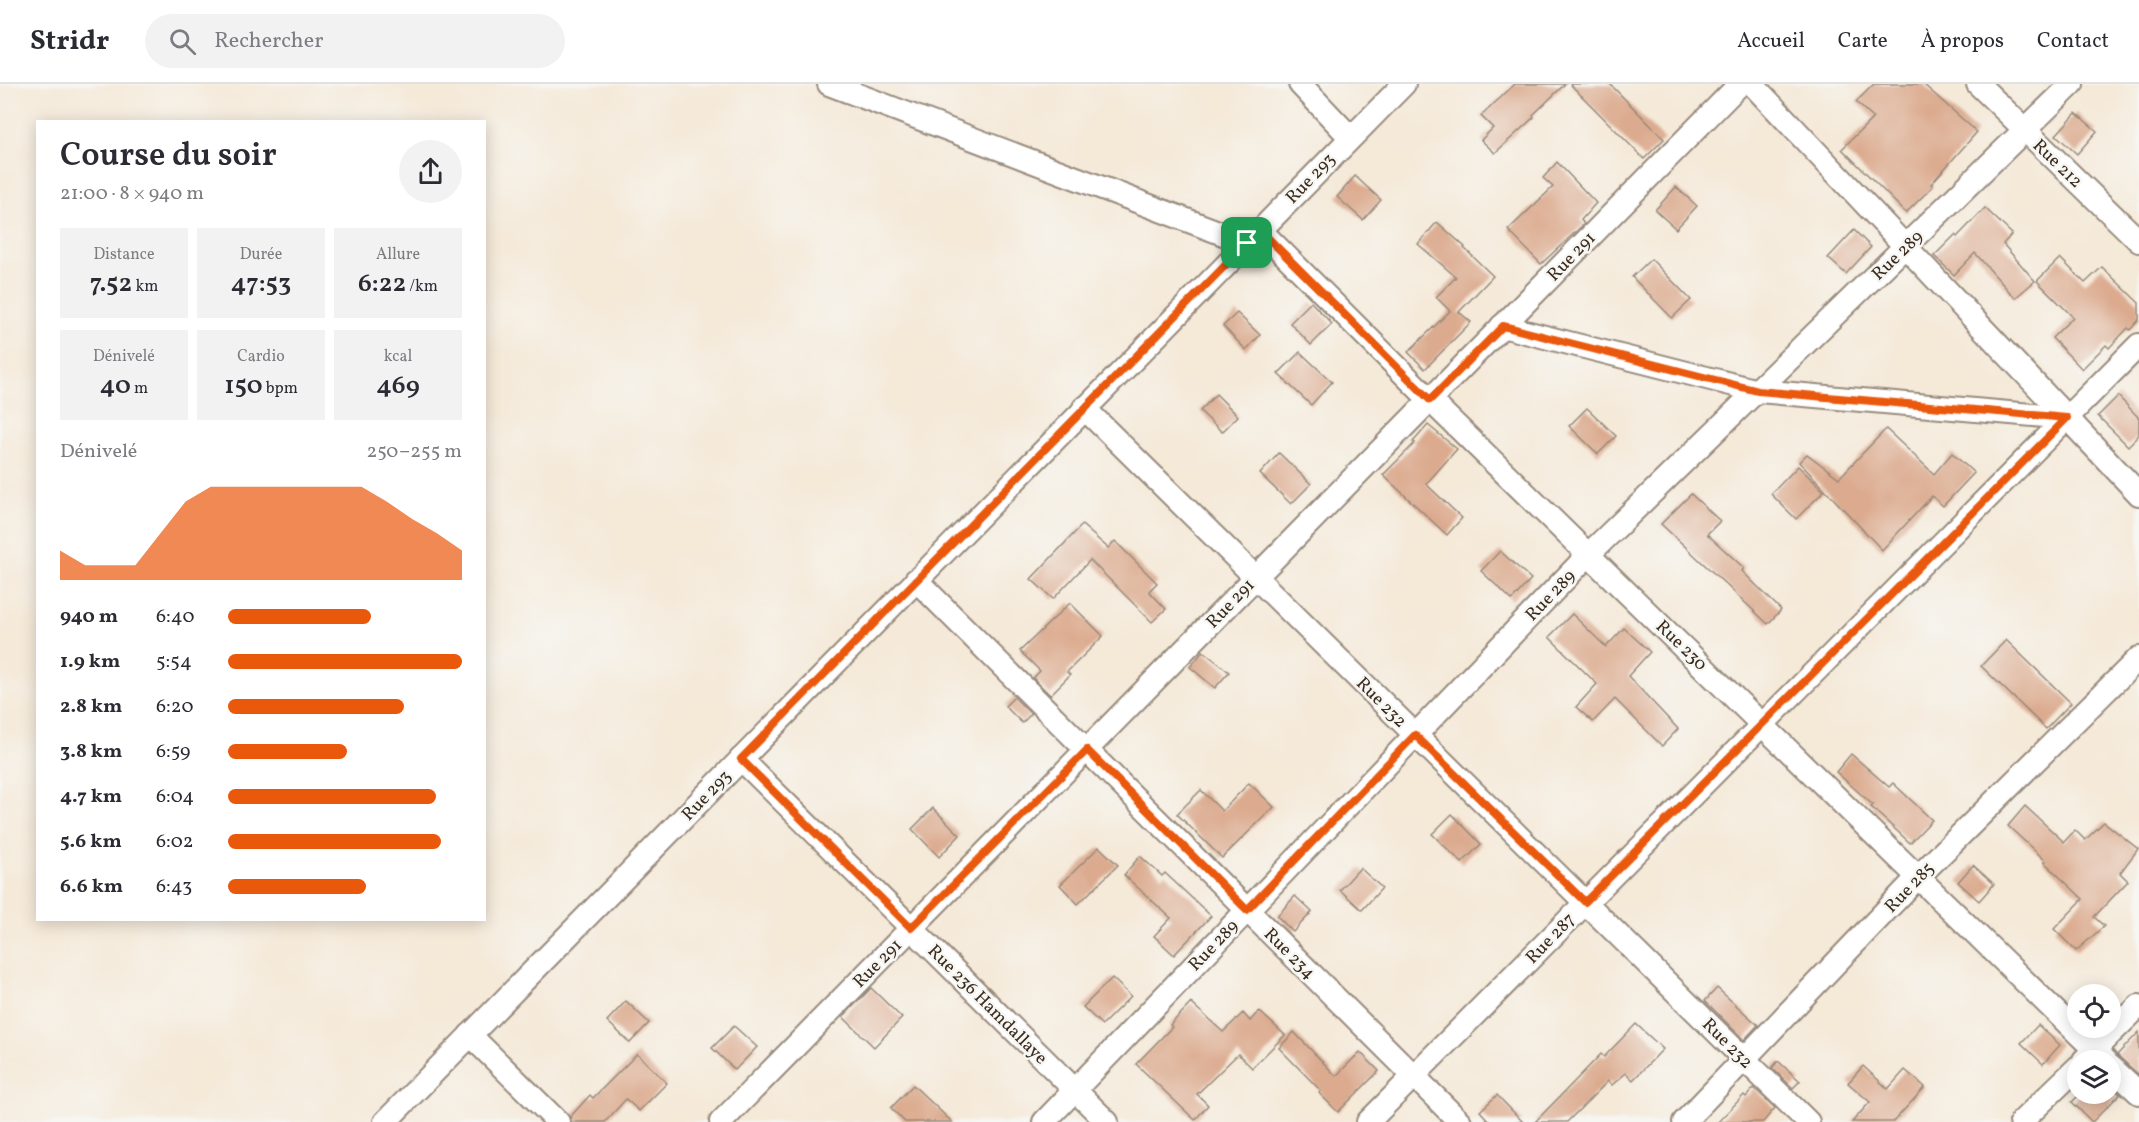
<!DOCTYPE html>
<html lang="fr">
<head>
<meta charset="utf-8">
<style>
  :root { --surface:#fff; --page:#f2f2f3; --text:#2b2b33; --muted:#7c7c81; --line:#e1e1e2; --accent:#ea580c }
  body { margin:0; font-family:Vollkorn,serif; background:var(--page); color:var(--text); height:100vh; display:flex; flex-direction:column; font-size:22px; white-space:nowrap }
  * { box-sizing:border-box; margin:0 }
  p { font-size:20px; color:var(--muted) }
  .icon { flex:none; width:33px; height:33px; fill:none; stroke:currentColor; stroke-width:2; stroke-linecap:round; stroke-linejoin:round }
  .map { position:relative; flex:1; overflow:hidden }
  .panel { position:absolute; left:36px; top:36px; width:450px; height:801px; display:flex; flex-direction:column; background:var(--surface); border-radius:0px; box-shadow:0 3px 15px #0003 }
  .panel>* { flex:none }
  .fabs { position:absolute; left:2067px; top:900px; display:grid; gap:12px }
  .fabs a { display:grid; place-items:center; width:54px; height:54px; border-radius:50%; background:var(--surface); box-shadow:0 3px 15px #0003; font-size:30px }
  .pin { position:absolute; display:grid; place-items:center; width:51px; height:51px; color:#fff; margin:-26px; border-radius:12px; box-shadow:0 3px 9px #0006 }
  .round { display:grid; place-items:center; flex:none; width:63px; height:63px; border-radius:32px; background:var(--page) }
  .head { display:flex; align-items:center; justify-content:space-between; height:102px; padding:0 24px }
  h1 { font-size:33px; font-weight:600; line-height:45px }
  .metrics { display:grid; grid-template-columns:repeat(3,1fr); gap:9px; height:102px; padding:6px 24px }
  .metrics div { display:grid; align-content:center; border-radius:0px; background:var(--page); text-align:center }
  .metrics b { font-size:26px; font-weight:600 }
  .metrics small { font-size:16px; font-weight:400 }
  .metrics p { font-size:16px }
  .chart { height:168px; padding:12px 24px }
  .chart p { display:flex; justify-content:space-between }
  .chart svg { width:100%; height:108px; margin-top:6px; fill:var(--accent); opacity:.7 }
  ul { padding:0 24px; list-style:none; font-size:20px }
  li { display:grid; grid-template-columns:96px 72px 1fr; align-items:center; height:45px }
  li i { height:15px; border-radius:8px; background:var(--accent) }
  header { display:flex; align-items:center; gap:36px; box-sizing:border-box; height:84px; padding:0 30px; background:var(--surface); border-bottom:2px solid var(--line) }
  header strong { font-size:28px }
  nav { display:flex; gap:33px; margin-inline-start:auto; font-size:21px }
  .search { width:420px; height:54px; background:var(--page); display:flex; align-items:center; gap:15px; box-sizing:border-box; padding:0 21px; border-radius:33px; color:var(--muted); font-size:22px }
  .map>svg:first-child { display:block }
  .building { fill:#dcab8f }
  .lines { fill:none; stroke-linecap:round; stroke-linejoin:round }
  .street-casing { stroke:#988a7b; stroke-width:26 }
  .street { stroke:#fff; stroke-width:22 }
  .route-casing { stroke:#fff; stroke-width:12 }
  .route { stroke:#ea580c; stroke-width:8 }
  .labels { text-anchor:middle; stroke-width:5; stroke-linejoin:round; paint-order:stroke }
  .street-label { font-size:18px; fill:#3b2a1e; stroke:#f6f6f2 }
</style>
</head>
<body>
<header>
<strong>Stridr</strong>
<div class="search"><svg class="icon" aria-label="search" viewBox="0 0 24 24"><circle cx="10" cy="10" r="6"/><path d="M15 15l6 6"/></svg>Rechercher</div>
<nav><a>Accueil</a><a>Carte</a><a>À propos</a><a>Contact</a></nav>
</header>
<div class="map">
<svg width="2139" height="1038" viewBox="0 0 2139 1038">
  <rect width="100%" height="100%" fill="#f6f6f2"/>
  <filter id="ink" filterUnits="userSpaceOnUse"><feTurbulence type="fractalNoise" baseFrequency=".0167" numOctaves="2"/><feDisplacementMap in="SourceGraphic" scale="12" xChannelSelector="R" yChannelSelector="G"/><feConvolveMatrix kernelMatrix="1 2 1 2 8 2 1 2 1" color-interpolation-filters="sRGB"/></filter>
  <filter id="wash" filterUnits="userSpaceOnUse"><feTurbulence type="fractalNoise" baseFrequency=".008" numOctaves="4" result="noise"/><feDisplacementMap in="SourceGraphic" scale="24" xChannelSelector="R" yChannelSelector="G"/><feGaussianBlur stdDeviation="1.35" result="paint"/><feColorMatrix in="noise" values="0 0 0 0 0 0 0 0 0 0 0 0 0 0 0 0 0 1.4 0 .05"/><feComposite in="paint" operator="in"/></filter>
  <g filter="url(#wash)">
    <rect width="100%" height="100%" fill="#f5e9d8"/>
    <g id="blocks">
      <g class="building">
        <path d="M1515,0H1565L1533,31L1534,33L1495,69L1481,56L1493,44L1481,32Z"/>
        <path d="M1570,0H1610L1664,55L1644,75Z"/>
        <path d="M1874,0H1923L1977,48L1931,100L1933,102L1906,129L1842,65L1873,34L1856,18Z"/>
        <path d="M2076,29L2097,47L2077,70L2056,51Z"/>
        <path d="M1557,78L1596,119L1581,136L1584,140L1541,180L1508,146L1553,103L1543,94Z"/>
        <path d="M1355,92L1381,116L1363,136L1337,113Z"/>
        <path d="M1676,103L1697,122L1676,145L1655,126Z"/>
        <path d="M1985,124L2012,150L2003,160L2035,197L2015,214L1975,169L1954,191L1934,172L1955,151L1957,153Z"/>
        <path d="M1437,138L1465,163L1464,164L1493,192L1459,228L1471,238L1425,285L1408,268L1450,227L1436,213L1456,193L1418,160Z"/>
        <path d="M1854,146L1871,163L1846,190L1828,174Z"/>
        <path d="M2060,174L2085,199L2102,183L2139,219V236L2130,246L2128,244L2109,264L2106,261L2082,285L2052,254L2073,233L2037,197Z"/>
        <path d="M1651,175L1691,216L1672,234L1632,193Z"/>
        <path d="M1311,218L1332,240L1311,261L1290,239Z"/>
        <path d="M1237,229L1260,251L1246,266L1223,242Z"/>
        <path d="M1300,268L1332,298L1311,321L1278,290Z"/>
        <path d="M1216,310L1238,332L1222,348L1200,327Z"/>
        <path d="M2118,312L2139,334V351L2128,362L2098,332Z"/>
        <path d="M1587,324L1616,352L1598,370L1569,342Z"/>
        <path d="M1428,341L1457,365L1426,400L1462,434L1447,451L1383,391L1415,359L1413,358Z"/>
        <path d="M1886,345L1934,390L1952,369L1974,389L1943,422L1932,412L1882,466L1799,378L1807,370L1839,394Z"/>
        <path d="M1279,369L1311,400L1291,420L1260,390Z"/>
        <path d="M1798,382L1824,407L1796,435L1771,410Z"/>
        <path d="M1691,410L1720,437L1707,450L1744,484L1742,487L1781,526L1768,540L1661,440Z"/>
        <path d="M1082,441L1108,464L1115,457L1157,499L1149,507L1166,525L1152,538L1090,476L1053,515L1031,495Z"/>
        <path d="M1500,467L1531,495L1512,516L1481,487Z"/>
        <path d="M1070,519L1103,552L1067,588L1070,591L1050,611L1033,594L1040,587L1020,567Z"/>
        <path d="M1572,530L1606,563L1624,544L1650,568L1628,592L1678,645L1662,662L1615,615L1593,638L1576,623L1597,600L1549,553Z"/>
        <path d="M2006,556L2071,619L2046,645L1981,582Z"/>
        <path d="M1203,567L1229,588L1215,604L1190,583Z"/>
        <path d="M1014,613L1031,630L1022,639L1005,622Z"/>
        <path d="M1851,670L1889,703L1893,699L1932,736L1910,759L1871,723L1873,721L1836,688Z"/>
        <path d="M1249,699L1274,723L1222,774L1177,730L1201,706L1222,727Z"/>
        <path d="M2025,722L2064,758L2075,746L2085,756L2104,738L2138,765L2120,789L2128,797L2094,833L2104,842L2076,867L2054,845L2083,815L2044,778L2046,777L2008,742Z"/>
        <path d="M933,724L960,751L939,773L912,745Z"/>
        <path d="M1452,730L1481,760L1462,779L1432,750Z"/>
        <path d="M1099,763L1118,781L1078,820L1060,801Z"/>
        <path d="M1140,772L1162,792L1165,789L1211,832L1174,871L1154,852L1171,834L1124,791Z"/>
        <path d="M1973,781L1994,800L1979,817L1958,798Z"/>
        <path d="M1360,784L1382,804L1362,826L1340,806Z"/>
        <path d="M1295,812L1312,828L1293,848L1277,832Z"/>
        <path d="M1112,894L1131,912L1102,941L1083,923Z"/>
        <path d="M871,904L902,934L874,963L843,933Z"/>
        <path d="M1717,904L1758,941L1744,956L1705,917Z"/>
        <path d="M626,917L649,939L630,959L607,937Z"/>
        <path d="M1191,919L1223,948L1243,929L1250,937L1259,927L1285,951L1252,984L1238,970L1197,1010L1208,1021L1195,1036L1136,980L1172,943L1170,941Z"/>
        <path d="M1636,940L1663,965L1633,996L1626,989L1612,1001L1608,997L1567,1038H1535L1601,970L1604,973Z"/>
        <path d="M2038,941L2060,961L2043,980L2021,959Z"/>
        <path d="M734,942L757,963L735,986L712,964Z"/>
        <path d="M1294,948L1336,992L1360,968L1379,987L1338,1028L1319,1009L1321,1007L1279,964Z"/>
        <path d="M2139,948V991L2117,971Z"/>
        <path d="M637,970L667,999L639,1027L626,1015L605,1038H571L570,1033L590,1011L593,1014Z"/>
        <path d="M1778,977L1800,997L1793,1004L1772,984Z"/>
        <path d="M1863,982L1888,1005L1905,986L1925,1003L1893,1038H1852L1870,1018L1848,999Z"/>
        <path d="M913,1001L952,1038H905L891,1024Z"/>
        <path d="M2110,1001L2120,1010L2092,1038L2072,1018L2080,1010H2110Z"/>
        <path d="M1754,1004L1775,1024L1763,1038H1718L1744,1011L1746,1013Z"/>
        <path d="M1497,1011L1523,1038H1490L1480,1027Z"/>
      </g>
    </g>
  </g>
  <g filter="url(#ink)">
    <use href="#blocks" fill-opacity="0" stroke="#988a7b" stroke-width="1.5"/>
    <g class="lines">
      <g class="street-casing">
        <g id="street">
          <path d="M829,0L1247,159"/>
          <path d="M1300,0L1350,53"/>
          <path d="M1752,0L2139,410"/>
          <path d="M1978,0L2139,157"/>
          <path d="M1260,146L1430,316L2105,976"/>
          <path d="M1502,242L1758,307L2067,334"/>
          <path d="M1084,324L1808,1038"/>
          <path d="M916,496L1460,1038"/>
          <path d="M741,675L1107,1038"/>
          <path d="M470,951L558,1038"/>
          <path d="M2084,976L2139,922"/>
          <path d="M2110,982L2139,1009"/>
          <path d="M385,1038L1404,0"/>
          <path d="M721,1038L1740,0"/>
          <path d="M1044,1038L1589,470L2072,0"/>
          <path d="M1368,1038L2139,261"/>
          <path d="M1684,1038L1918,793L2139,574"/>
          <path d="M2021,1038L2078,983"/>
        </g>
      </g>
      <use href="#street" class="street"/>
    </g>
  </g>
  <g class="lines" filter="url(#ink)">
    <g class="route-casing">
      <path id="route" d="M1260,146L1430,316L1503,242L1758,307L2067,334L1585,818L1415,651L1247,826L1087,666L911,844L741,675Z"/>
    </g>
    <use href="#route" class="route"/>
  </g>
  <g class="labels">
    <g class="street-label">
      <text transform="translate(2058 79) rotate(44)" y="6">Rue 212</text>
      <text transform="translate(1310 94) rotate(-46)" y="6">Rue 293</text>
      <text transform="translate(1897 171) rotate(-44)" y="6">Rue 289</text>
      <text transform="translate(1571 172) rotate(-46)" y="6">Rue 291</text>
      <text transform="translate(1550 511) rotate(-46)" y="6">Rue 289</text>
      <text transform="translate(1230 519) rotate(-46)" y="6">Rue 291</text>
      <text transform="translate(1682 561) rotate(44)" y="6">Rue 230</text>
      <text transform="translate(1382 618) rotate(45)" y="6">Rue 232</text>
      <text transform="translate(706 711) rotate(-46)" y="6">Rue 293</text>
      <text transform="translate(1909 803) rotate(-46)" y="6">Rue 285</text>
      <text transform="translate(1550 854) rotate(-46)" y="6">Rue 287</text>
      <text transform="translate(1213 861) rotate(-46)" y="6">Rue 289</text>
      <text transform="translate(1290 869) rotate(45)" y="6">Rue 234</text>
      <text transform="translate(877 879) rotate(-45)" y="6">Rue 291</text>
      <text transform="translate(988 920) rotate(45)" y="6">Rue 236 Hamdallaye</text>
      <text transform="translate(1728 959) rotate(45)" y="6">Rue 232</text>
    </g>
  </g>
</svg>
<div class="fabs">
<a><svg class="icon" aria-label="locate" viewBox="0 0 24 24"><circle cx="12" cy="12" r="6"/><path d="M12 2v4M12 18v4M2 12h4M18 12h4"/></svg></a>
<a><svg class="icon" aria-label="layers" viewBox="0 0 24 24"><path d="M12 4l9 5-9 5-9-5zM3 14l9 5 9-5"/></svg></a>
</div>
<div class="pin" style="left:1247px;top:159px;background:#1e9e55"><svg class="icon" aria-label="arrive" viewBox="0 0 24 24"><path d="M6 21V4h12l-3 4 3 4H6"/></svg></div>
<section class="panel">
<div class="head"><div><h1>Course du soir</h1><p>21:00 · 8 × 940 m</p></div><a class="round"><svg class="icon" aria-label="share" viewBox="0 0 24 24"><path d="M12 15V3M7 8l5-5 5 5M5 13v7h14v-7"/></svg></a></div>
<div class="metrics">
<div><p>Distance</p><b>7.52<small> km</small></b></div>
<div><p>Durée</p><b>47:53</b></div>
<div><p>Allure</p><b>6:22<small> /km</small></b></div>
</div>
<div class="metrics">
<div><p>Dénivelé</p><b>40<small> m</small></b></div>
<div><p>Cardio</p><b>150<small> bpm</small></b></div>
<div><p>kcal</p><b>469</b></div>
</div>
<div class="chart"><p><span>Dénivelé</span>250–255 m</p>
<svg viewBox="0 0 160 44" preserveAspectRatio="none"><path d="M0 44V32L10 38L20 38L30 38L40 25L50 12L60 6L70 6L80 6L90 6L100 6L110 6L120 6L130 12L140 19L150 25L160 32V44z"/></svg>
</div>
<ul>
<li><b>940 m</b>6:40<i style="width:61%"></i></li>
<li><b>1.9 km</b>5:54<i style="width:100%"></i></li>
<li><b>2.8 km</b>6:20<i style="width:75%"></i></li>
<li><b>3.8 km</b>6:59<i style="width:51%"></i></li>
<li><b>4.7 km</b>6:04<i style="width:89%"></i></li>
<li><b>5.6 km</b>6:02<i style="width:91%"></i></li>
<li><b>6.6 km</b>6:43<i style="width:59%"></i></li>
</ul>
</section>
</div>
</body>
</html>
